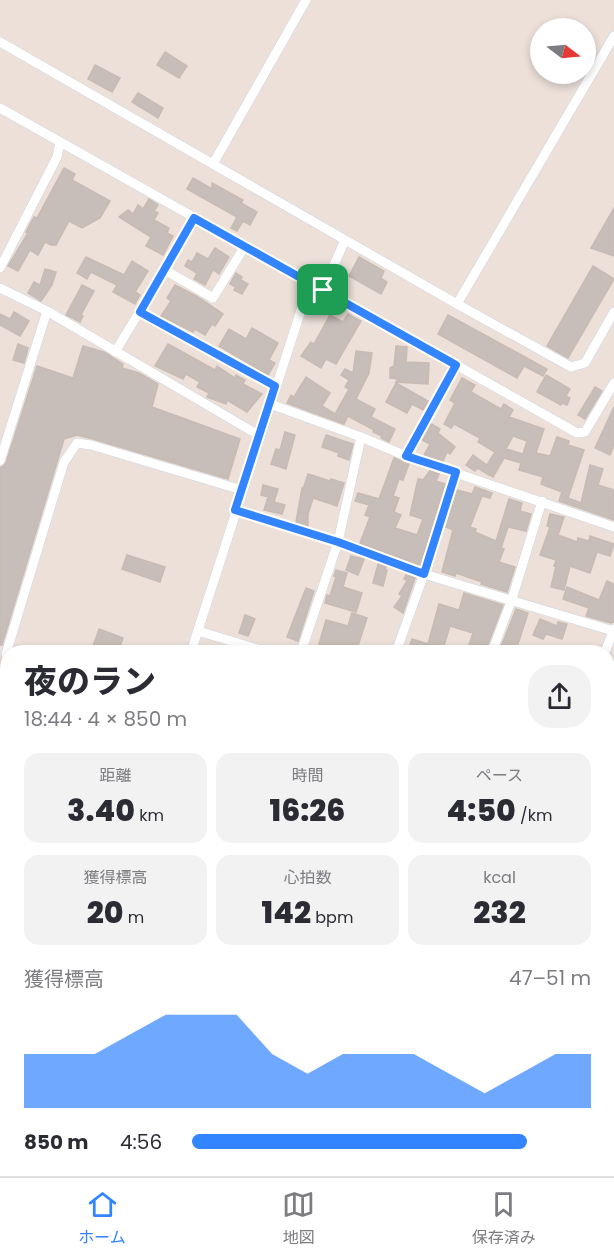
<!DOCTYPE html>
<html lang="ja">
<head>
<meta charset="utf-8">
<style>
  :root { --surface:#fff; --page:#f2f2f3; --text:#2b2b33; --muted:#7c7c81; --line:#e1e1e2; --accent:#3384ff }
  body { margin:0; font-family:Poppins,"Noto Sans JP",sans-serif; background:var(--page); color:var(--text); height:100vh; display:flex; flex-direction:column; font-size:22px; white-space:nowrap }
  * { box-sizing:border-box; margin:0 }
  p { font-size:20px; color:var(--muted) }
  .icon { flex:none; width:33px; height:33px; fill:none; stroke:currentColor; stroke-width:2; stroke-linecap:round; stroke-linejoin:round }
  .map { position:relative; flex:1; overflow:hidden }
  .drawer { position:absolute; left:0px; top:645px; width:615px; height:531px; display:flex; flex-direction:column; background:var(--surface); border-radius:24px 24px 0 0; box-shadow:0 3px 9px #0003 }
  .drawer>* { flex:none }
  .needle { width:39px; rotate:106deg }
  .buttons { position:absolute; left:530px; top:18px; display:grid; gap:12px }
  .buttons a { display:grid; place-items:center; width:66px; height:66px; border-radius:50%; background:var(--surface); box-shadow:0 3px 9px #0003; font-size:30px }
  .pin { position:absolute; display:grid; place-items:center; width:51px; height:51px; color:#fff; margin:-26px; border-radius:12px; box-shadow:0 3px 9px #0006 }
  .round { display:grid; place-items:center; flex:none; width:63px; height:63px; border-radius:24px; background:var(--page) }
  .summary { display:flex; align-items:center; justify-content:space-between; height:102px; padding:0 24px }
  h1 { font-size:33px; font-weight:800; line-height:45px }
  .figures { display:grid; grid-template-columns:repeat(3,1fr); gap:9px; height:102px; padding:6px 24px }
  .figures div { display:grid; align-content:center; border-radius:15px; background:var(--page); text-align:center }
  .figures b { font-size:30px; font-weight:800 }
  .figures small { font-size:16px; font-weight:400 }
  .figures p { font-size:16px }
  .chart { height:168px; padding:12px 24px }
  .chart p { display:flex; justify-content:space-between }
  .chart svg { width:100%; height:108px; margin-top:6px; fill:var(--accent); opacity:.7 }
  ul { padding:0 24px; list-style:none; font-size:20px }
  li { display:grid; grid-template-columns:96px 72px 1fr; align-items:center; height:45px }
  li i { height:15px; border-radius:8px; background:var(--accent) }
  .tab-bar { display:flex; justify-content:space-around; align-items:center; height:84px; border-top:2px solid var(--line); background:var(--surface); font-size:16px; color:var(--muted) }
  .tab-bar a { display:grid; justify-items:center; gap:3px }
  .tab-bar .current { color:var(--accent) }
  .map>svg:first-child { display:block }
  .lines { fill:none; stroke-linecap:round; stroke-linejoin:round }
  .stream { stroke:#63eff7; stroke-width:3 }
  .building { fill:#c7bdb9; stroke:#c7bbb3; stroke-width:1.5; fill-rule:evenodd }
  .minor-casing { stroke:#ced6e3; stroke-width:10 }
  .major-casing { stroke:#c3c3c3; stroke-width:14 }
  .minor { stroke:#fff; stroke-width:9 }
  .major { stroke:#faae50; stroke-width:12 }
  .route-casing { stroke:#fff; stroke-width:12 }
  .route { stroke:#3384ff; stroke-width:8 }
</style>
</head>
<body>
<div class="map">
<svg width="614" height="1176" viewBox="0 0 614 1176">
  <rect width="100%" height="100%" fill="#ece0d9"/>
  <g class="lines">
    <path class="stream" d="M471,1176L482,1168"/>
  </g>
  <g class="building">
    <path d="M165,52L187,66L179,78L157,65Z"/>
    <path d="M95,65L120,78L112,92L88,79Z"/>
    <path d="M138,93L163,108L158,118L132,102Z"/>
    <path d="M64,168L75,174L72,180L110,201L100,218L82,228L69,221L56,245H51L45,242L38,255L30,250L18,271L8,266L28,233L26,232L34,217L37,218Z"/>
    <path d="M193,178L212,189V183L243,200L241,203L257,212L250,225L243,221L237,231L231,228L237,217L187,189Z"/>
    <path d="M149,199L158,205L154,211L158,213L154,220L169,228L167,233L173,236L163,255L146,246L151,237L119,217L128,210L133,214L138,205L143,209Z"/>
    <path d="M614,208V256L591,248Z"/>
    <path d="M215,248L229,257L219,274L213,270L205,285L194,279L197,273L185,266L188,260L192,262L197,253L208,259Z"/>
    <path d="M86,257L124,275L132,261L148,271L135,292L140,295L135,304L113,292L117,285L91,272L87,279L77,273Z"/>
    <path d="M359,257L384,271L381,278L387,282L381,294L349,276Z"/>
    <path d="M593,266L614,279L568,358L547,346Z"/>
    <path d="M45,269L56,272L52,285L41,301L28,293L34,282L40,285Z"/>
    <path d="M236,273L242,277L241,280L248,284L242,294L234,290L236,287L230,284Z"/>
    <path d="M82,285L94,291L81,315L83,316L80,322L66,315Z"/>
    <path d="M175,285L198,297L223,314L215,326L212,324L205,335L195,329L193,332L161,316L171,301L167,298Z"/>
    <path d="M14,312L29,321L20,336L0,325V314L10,319Z"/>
    <path d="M348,314L361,321L336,364L326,359L321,368L301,356L311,342L314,344L330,315L343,322Z"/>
    <path d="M448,315L547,369L543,376L524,366L517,378L438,334Z"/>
    <path d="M252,328L278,343L269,360L275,363L268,375L219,346L229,329L246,339Z"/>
    <path d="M18,344L28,348L24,363L13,360Z"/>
    <path d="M168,344L215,370L217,366L235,378L236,375L245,380L243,384L262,394L247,412L227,400L226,404L207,397L209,393L197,387L200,382L186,374L183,379L155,366Z"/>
    <path d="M83,346L104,352L123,364L122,368L139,373L158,384L152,407L240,439L228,479L93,439L77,435L64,439L2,645H0V468L6,463L37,366L73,378Z"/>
    <path d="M396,346L407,347L406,362L429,363L428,384L396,382L398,379L390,378V368L394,366Z"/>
    <path d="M356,351L372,353L369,373L356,399L375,409L371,417L395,429L389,442L381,438L382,436L373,432L374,430L348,416L344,424L287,403L291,395L294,397L306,377L330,393L322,406L335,414L349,389L345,387L349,380L341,375L345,369L353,373Z"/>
    <path d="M546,375L570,389L566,396L570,398L567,405L562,403L561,405L537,392Z"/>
    <path d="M462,378L475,385L471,392L501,409L504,404L513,410L509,417L544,429L536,453L550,456L557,437L569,441L568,445L584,450L568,498L581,503L590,465L603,469L598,485L614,490V520L559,501L562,492L541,484L543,477L519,470L521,463L504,458L493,477L477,468L475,471L466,465L473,455L487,465L495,452L478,442L480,438L454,424L451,428L444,424L455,403L450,400ZM513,436L527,441L523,454L506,449Z"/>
    <path d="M396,383L428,401L423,410L412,404L407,413L386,402Z"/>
    <path d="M595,387L602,391L585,419L578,415Z"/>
    <path d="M614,407V445L610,455L595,448Z"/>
    <path d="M431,424L440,429L438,433L455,447L450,454L447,452L443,461L424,455L430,444L422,440Z"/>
    <path d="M285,432L295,435L286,469L271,464L276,449L280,450Z"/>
    <path d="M326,435L353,444L349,460L338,456L339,453L322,447Z"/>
    <path d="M394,458L409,464L403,480L399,479L393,496L399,498L394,512L401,515L395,528L417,535L423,519L410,515L418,479L423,480L430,471L439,474L436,481L445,484L420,565L360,543L370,517L365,515L369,505L355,501L358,493L379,499Z"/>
    <path d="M308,474L330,481L331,479L344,483L337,506L313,498L308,514V526L296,522L302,488L303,489Z"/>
    <path d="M263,485L278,489L274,502L285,505L282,514L264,510L268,497L261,495Z"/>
    <path d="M475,487L492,493L490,498L482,496L470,527L476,529L475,532L496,541L509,499L522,503L520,511L531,514L526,531L508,527L501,548L504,549L499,562L515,567L507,592L481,584L482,582L456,573L455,576L442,572L453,530L446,527L457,490L472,494Z"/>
    <path d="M550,514L564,517L558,535L577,542L578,538L589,541L590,536L614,544L610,556L597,552L590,573L570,566L564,590L551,587L556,566H554L556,560L540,555L550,527L547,526Z"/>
    <path d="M127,555L165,567L160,582L122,569Z"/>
    <path d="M351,556L364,559L358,575L346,570Z"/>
    <path d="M378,564L386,567L385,570H387L383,586L373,583Z"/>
    <path d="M336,570L347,573L343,587L362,593L356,612L325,603L327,595L330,596L336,577L334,576Z"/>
    <path d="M406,575L415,578L403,613L394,607L402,596L399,594L407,581L404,579Z"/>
    <path d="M607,581L614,584V622L611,623L586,616L589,608L563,599L567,587L599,600Z"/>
    <path d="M306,588L314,591L298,641L287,637Z"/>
    <path d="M464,593L503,605L485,652H470L471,649L468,648L473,633L450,626L442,652H408L412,639L428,644L439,604L459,610Z"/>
    <path d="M516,609L528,613L518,644L514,652H499Z"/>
    <path d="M352,613L367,618L356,652L337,646L336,649L319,644L326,620L348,626Z"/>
    <path d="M245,615L255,619L248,636L239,633Z"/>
    <path d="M540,619L557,626L558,622L567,624L562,639L546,634L543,639L533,635Z"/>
    <path d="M99,629L123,638L118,652H91Z"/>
    <path d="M6,770H8V809L1,827L0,789Z"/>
    <path d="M6,865L8,907L3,924L0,923V882Z"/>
    <path d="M5,965L8,966V1017L5,1024L8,1027V1086L0,1083V984Z"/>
    <path d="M525,1168H553L551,1176H522Z"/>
  </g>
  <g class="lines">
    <g class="minor-casing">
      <g id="minor">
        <path d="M0,42L457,304L571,367L585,363L614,312"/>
        <path d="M0,108L577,433L585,432L614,383"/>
        <path d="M213,164L306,0"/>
        <path d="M0,268L57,157L60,142"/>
        <path d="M165,270L213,298L245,246"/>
        <path d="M0,288L47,311L260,436"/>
        <path d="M323,290L345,240"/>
        <path d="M457,304L614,36"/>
        <path d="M140,312L275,386"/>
        <path d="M115,352L165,270L194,218"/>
        <path d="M270,404L361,437L406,456L614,527"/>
        <path d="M406,456L455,365"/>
        <path d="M0,461L47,311"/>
        <path d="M235,510L338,542L424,574L613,631"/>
        <path d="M198,631L267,652"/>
        <path d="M191,652L310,282"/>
        <path d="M301,652L338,542L361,437"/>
        <path d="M396,652L424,574L456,472"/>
        <path d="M492,652L512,599L542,501"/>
        <path d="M605,652L614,629"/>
        <path d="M8,662L6,654L64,462L77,443L91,445L242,490"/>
        <path d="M608,708L614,710"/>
        <path d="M0,856L8,858"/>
        <path d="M608,885L614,889"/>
        <path d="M608,922L614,910"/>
        <path d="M0,930L8,932"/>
        <path d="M608,1044L614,1059"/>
        <path d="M0,1096L8,1098"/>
        <path d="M0,1114L8,1116"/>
        <path d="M608,1128L614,1130"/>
        <path d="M186,1168L212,1176"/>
        <path d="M261,1168L286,1176"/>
        <path d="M56,1176L58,1168"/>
        <path d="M322,1176L324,1168"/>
        <path d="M431,1176L454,1168"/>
        <path d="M560,1176L562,1168"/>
      </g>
    </g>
    <g class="major-casing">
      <g id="major">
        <path d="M0,718L8,720"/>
        <path d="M608,1001L614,1005"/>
      </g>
    </g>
    <use href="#minor" class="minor"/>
    <use href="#major" class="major"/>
  </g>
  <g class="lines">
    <g class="route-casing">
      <path id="route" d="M194,218L456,365L406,456L456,472L424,574L338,542L235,510L275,386L140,312Z"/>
    </g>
    <use href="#route" class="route"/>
  </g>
</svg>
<div class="buttons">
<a><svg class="needle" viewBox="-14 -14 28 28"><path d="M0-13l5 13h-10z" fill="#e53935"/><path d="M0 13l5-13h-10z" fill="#7c7c81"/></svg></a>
</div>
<div class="pin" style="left:323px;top:290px;background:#1e9e55"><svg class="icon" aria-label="arrive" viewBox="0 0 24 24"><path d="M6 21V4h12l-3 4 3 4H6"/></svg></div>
<section class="drawer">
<div class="summary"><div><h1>夜のラン</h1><p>18:44 · 4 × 850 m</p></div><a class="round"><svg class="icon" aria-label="share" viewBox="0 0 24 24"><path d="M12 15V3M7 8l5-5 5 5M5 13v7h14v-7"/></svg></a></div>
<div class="figures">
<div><p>距離</p><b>3.40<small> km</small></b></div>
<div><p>時間</p><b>16:26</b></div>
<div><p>ペース</p><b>4:50<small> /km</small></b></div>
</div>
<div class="figures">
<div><p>獲得標高</p><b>20<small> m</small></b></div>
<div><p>心拍数</p><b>142<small> bpm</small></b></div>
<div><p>kcal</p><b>232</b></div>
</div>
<div class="chart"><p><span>獲得標高</span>47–51 m</p>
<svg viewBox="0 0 160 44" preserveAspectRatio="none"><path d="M0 44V22L10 22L20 22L30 14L40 6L50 6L60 6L70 22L80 30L90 22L100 22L110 22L120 30L130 38L140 30L150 22L160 22V44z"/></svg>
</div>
<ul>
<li><b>850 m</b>4:56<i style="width:84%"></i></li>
</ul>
</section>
</div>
<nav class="tab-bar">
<a class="current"><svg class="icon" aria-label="home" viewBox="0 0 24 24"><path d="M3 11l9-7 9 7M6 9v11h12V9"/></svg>ホーム</a>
<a><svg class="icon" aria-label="map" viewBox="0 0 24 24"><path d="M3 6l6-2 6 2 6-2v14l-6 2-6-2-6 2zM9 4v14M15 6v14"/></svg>地図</a>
<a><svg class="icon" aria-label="saved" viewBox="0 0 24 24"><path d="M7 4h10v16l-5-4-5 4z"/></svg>保存済み</a>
</nav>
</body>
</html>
